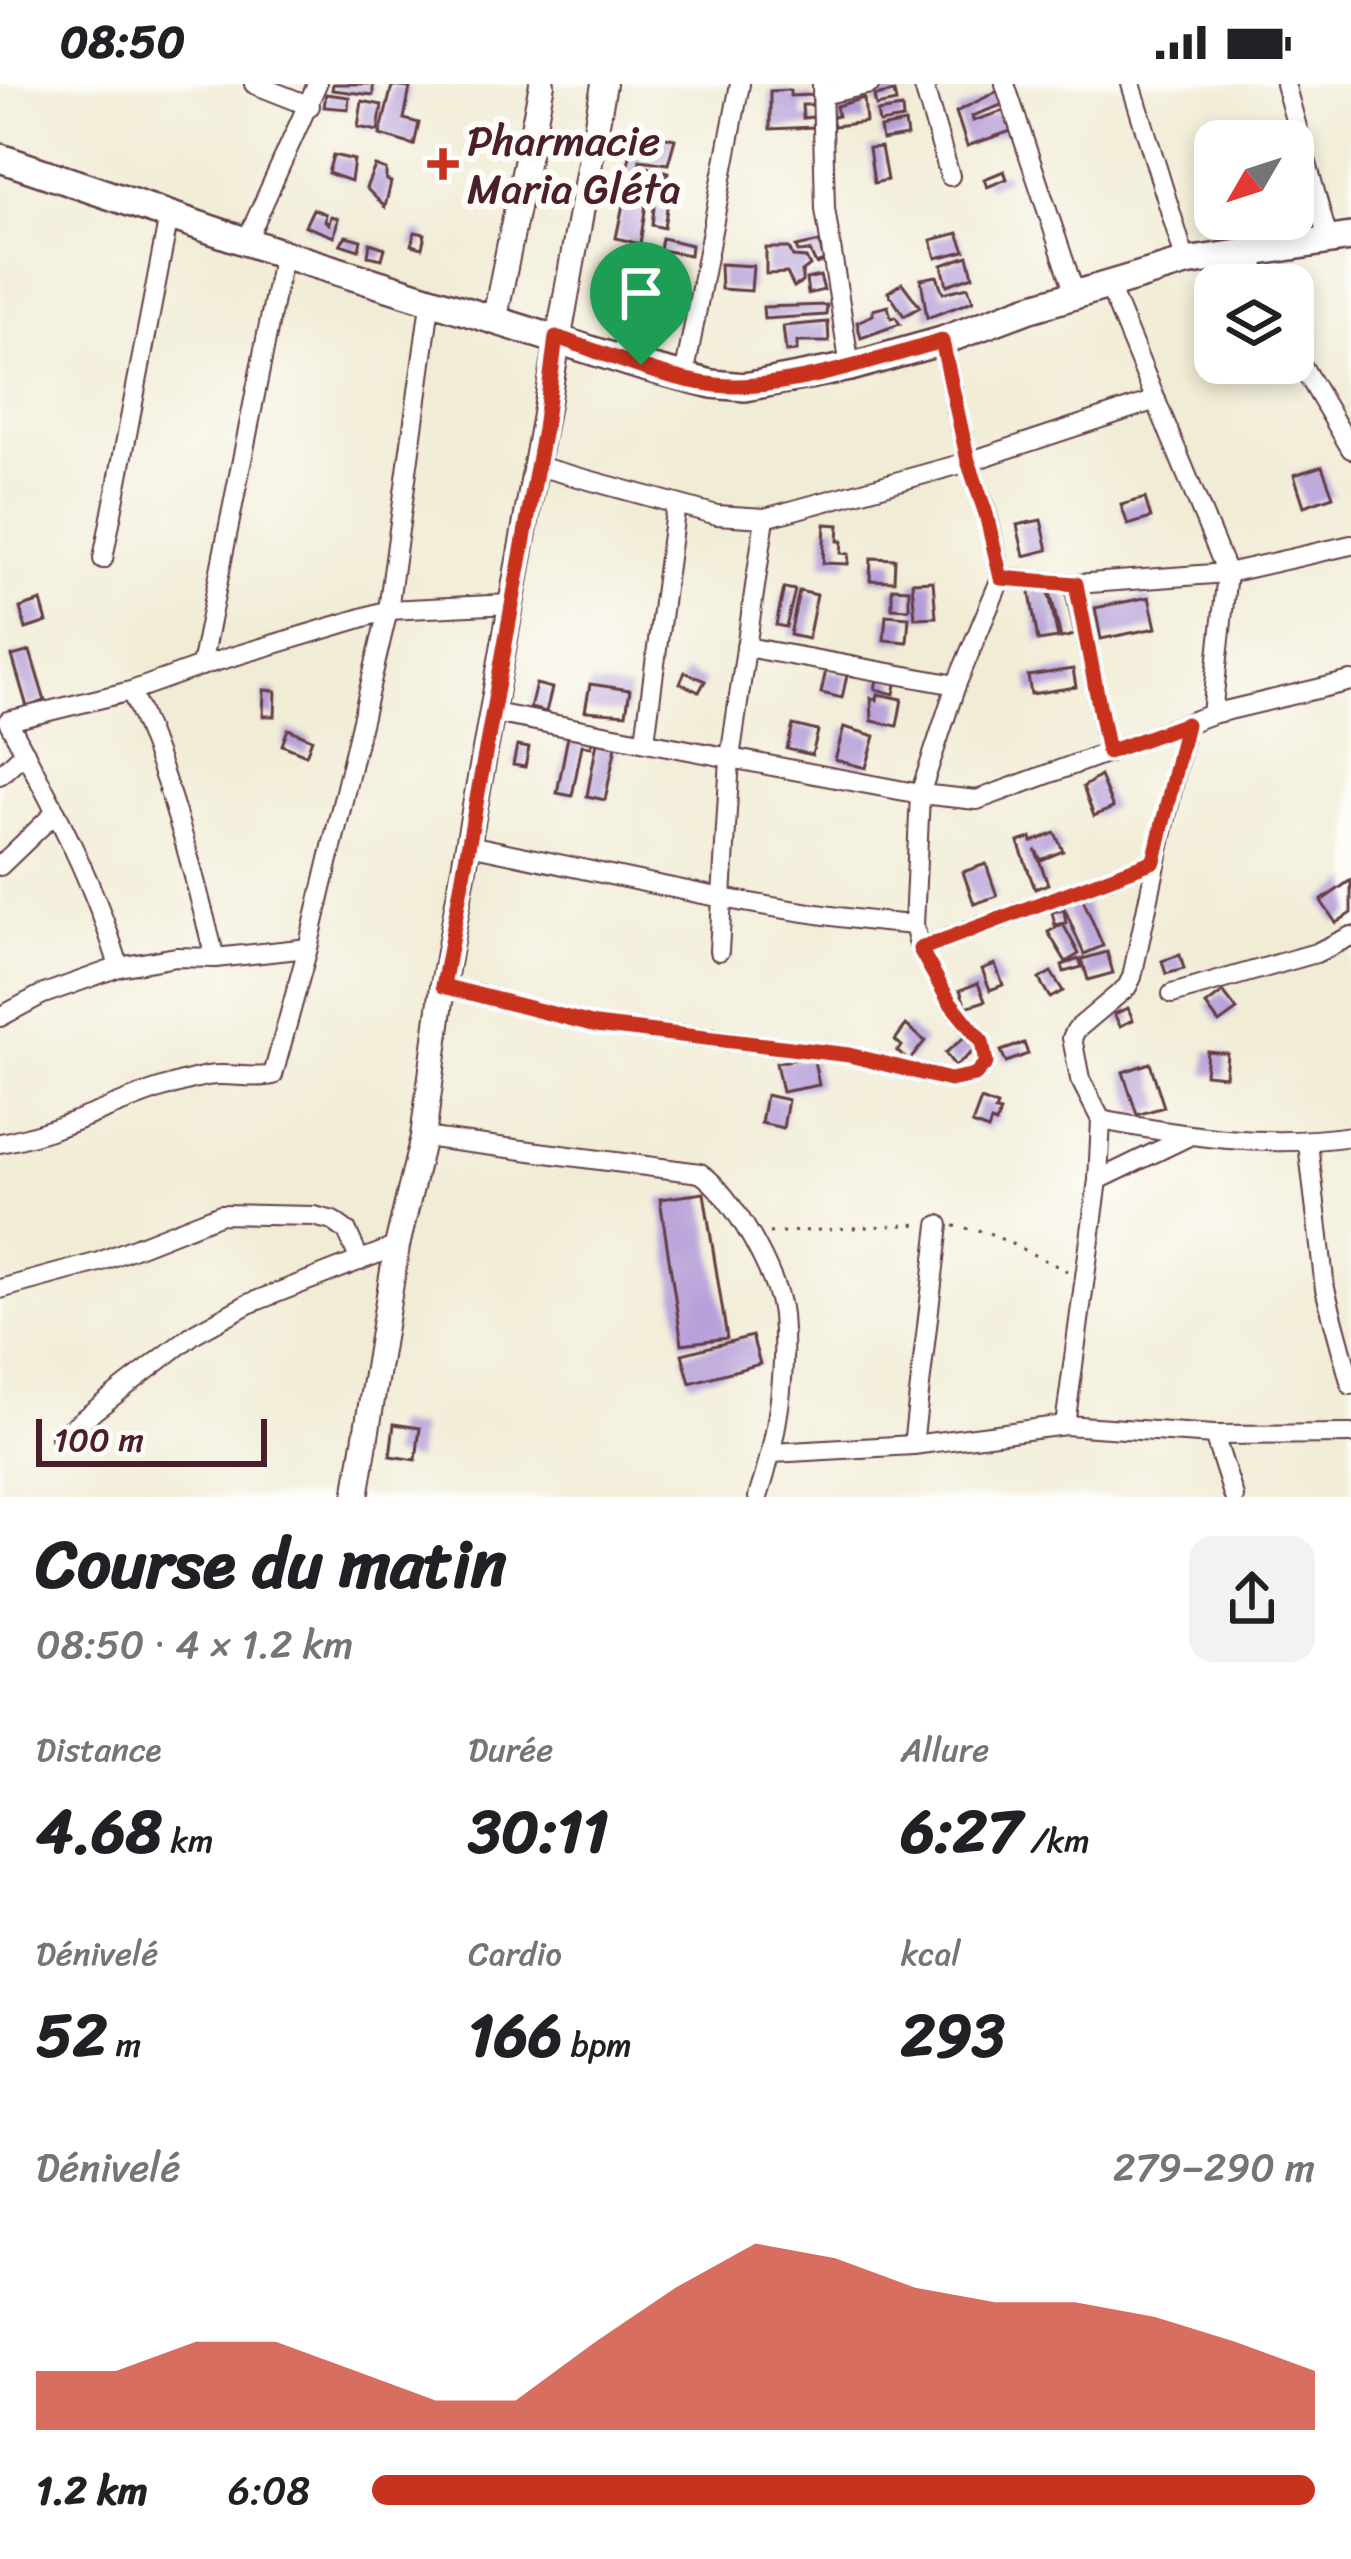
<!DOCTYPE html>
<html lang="fr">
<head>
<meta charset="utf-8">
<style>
  :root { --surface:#fff; --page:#f2f2f2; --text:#202124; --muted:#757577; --accent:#c8321e }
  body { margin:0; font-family:Sriracha,sans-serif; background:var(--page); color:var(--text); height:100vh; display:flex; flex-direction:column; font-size:45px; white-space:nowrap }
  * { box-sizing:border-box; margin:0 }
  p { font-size:39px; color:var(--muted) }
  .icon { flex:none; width:66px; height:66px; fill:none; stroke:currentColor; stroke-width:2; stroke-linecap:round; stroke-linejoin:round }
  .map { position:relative; height:1413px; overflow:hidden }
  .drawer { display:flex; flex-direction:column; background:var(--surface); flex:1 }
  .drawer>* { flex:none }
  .needle { width:78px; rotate:231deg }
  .buttons { position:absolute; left:1194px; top:36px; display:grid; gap:24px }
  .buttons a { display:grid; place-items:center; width:120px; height:120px; border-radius:24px; background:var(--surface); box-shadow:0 6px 18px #0003; font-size:60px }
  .scale { position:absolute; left:36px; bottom:30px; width:231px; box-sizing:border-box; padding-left:12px; border:6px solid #4a1f2b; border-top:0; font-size:33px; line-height:42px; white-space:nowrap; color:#4a1f2b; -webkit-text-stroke:9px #fdfcf7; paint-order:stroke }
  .pin { position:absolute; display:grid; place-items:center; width:102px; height:102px; color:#fff; margin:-123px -51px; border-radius:50% 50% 50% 0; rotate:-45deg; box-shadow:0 0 12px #0007 }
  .pin .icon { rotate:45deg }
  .round { display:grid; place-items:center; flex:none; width:126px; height:126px; border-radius:24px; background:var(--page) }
  .summary { display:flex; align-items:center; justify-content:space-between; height:204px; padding:0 36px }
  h1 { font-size:66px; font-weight:700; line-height:90px }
  .figures { display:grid; grid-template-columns:repeat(3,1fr); gap:18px; height:204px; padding:12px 36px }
  .figures div { display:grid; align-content:center }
  .figures b { font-size:60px; font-weight:700 }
  .figures small { font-size:33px; font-weight:400 }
  .figures p { font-size:33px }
  .chart { height:336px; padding:24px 36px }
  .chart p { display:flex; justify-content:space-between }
  .chart svg { width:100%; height:216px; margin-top:12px; fill:var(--accent); opacity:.7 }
  ul { padding:0 36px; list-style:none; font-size:39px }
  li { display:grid; grid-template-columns:192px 144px 1fr; align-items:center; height:90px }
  li i { height:30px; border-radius:15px; background:var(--accent) }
  .status { display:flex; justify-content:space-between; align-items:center; height:84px; padding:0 60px; background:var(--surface); direction:ltr }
  .status svg { height:33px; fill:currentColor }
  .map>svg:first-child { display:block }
  .building { fill:#b49bd7 }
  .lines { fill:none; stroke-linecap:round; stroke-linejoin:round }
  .minor-casing { stroke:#633e44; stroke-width:22 }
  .tertiary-casing { stroke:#633e44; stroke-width:28 }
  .secondary-casing { stroke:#633e44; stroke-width:32 }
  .path { stroke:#633e44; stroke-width:3; stroke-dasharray:3 9; stroke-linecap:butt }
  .minor { stroke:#fff; stroke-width:18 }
  .tertiary { stroke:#fff; stroke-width:24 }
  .secondary { stroke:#fff; stroke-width:27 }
  .route-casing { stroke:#fff; stroke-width:24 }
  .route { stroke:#c8321e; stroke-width:15 }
  .poi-dot { fill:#c8321e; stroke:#fdfcf7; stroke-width:4.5 }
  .labels { text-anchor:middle; stroke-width:12; stroke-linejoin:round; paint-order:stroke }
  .poi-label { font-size:42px; fill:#4a1f2b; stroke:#fdfcf7; text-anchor:start }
</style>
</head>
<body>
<div class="status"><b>08:50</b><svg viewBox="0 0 49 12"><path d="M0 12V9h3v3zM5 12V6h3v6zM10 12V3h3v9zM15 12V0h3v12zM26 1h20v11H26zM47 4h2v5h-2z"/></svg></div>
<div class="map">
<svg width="1351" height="1413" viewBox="0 0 1351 1413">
  <rect width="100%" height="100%" fill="#fdfcf7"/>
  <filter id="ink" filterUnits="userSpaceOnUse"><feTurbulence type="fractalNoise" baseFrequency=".00833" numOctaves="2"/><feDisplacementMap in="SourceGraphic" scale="24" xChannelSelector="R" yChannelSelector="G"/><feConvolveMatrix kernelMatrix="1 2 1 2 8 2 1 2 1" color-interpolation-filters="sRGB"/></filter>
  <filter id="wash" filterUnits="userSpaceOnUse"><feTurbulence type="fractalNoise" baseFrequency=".004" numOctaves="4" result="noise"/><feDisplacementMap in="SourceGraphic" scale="48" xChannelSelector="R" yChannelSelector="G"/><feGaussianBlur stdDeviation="2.7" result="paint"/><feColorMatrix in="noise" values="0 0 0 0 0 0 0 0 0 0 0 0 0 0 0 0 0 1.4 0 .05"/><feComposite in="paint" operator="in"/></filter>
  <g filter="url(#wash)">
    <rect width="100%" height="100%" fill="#f1ecd5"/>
    <g id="blocks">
      <g class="building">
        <path d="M333,0H373V11L332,6Z"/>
        <path d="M392,2L410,4L404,35L419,39L414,61L380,51Z"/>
        <path d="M790,6V12L812,11L813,21H802L803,34L813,33L814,43L770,45V7Z"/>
        <path d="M1000,6L1004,20L972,32L973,37L1003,27L1011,47L967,62L956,28Z"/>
        <path d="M894,8L896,18L876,22L874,12Z"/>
        <path d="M326,10L349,13L348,25L324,23Z"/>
        <path d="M864,14L866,38L834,42L832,33L838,32L836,22Z"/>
        <path d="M362,17L382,21L378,47L358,43Z"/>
        <path d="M902,24L903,35L879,39L877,28Z"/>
        <path d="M905,39L907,52L882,56L880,44Z"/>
        <path d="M637,46L675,55L668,80L640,76L639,81L668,88L666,98L625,91Z"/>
        <path d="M881,63L887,96L874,99L869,64Z"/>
        <path d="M333,71L354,76L351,97L328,89Z"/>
        <path d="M375,82L386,86V96L391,98L385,123L366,104Z"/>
        <path d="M1004,87L1007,95L987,103L984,95Z"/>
        <path d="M625,111L647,113L640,160L616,154Z"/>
        <path d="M655,115L668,117L664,144L652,141Z"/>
        <path d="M313,125L326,130L325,137L329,140L331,132L338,134L334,153L305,142Z"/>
        <path d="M415,148L425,150L422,164L411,161Z"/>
        <path d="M958,149L965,167L936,174L931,156Z"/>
        <path d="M346,152L361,156L359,166L340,160Z"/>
        <path d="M662,154L691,161L690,171L660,166Z"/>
        <path d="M819,158L824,177L816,180L810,167L798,168L796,163Z"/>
        <path d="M370,159L385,164L382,175L368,172Z"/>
        <path d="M766,164H789L793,173L806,174L810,182L802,188V198L794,203L787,189L766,190Z"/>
        <path d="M968,172L973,192L947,201L942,181Z"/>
        <path d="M720,180L753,182L751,207L721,205Z"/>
        <path d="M1293,185L1296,198L1281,201L1278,189Z"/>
        <path d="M820,192L824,206L808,210L806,195Z"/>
        <path d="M937,192L943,209L968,203L973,217L927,234L921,195Z"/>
        <path d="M902,199L920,223L904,232L888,208Z"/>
        <path d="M827,221L826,231L764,235L763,223Z"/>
        <path d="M888,222L891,234L895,233L900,240L861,254L857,238L873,231V226Z"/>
        <path d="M828,238L829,258H797V267L786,268L783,242Z"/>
        <path d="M1322,382L1333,412L1304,422L1294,391Z"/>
        <path d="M1145,414L1151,434L1128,441L1121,421Z"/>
        <path d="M1041,436L1048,466L1024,472L1017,441Z"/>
        <path d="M825,440L839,441L838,457H842L841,469L849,470L848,480L823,479Z"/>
        <path d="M871,474L895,475L894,497L870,496Z"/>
        <path d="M933,497L936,533L915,534L912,498Z"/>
        <path d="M1029,503L1048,504L1058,554L1038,557Z"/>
        <path d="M784,504L795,506L786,543L776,541Z"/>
        <path d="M892,504L909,505V525L892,524Z"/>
        <path d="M1065,504L1075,551L1061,554L1050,508Z"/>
        <path d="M799,507L817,511L808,555L790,551Z"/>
        <path d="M1149,513L1156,544L1101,555L1095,524Z"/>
        <path d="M41,517L47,538L26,545L20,524Z"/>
        <path d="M886,531L909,533L907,558L884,556Z"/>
        <path d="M30,567L45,617L27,623L12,572Z"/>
        <path d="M1073,585L1076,603L1031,610L1028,592Z"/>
        <path d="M826,586L847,591L842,614L821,609Z"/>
        <path d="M685,588L705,597L699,608L680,599Z"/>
        <path d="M878,591L897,596L894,610L875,605Z"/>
        <path d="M536,600L552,604L546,628L530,624Z"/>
        <path d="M590,600L630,606L626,630L585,627Z"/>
        <path d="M264,606L276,607L275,632H263Z"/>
        <path d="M878,610L902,615L897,642L872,637L871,614L877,616Z"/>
        <path d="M793,641L818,647L812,671L787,665Z"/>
        <path d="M844,643L875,652L866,684L835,676Z"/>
        <path d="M288,645L312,655L306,671L282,661Z"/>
        <path d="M569,647L593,652L591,663L582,661L572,712L557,709Z"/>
        <path d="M597,658L616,662L605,716L587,712Z"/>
        <path d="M517,662L529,664L525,683L513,681Z"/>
        <path d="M1100,692L1113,724L1094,732L1083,703Z"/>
        <path d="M1055,749L1063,767L1041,776L1035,765L1048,800L1035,805L1018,758L1031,754L1032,758Z"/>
        <path d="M986,780L997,812L974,820L963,788Z"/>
        <path d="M1351,796V829L1336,839L1321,817Z"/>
        <path d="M1082,813L1103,862L1084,870L1063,821Z"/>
        <path d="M1064,826L1066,839L1055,841L1052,828Z"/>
        <path d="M1063,840L1079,870L1066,878L1048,848Z"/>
        <path d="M1107,868L1113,889L1088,896L1082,875Z"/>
        <path d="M1180,871L1184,885L1166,890L1162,877Z"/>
        <path d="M1079,875L1082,883L1064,888L1062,881Z"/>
        <path d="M995,880L1003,901L990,906L982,885Z"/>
        <path d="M1051,888L1063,907L1050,914L1039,895Z"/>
        <path d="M978,899L985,917L966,923L960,906Z"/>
        <path d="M1223,908L1237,926L1219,939L1206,921Z"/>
        <path d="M1128,924L1133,936L1120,942L1114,930Z"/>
        <path d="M906,941L925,957L909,977L897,967L902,962L895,956Z"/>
        <path d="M965,953L975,966L955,982L945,969Z"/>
        <path d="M1024,959L1028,970L1006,978L1001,967Z"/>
        <path d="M1207,967L1227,969L1225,992L1205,990Z"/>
        <path d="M813,972L819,1001L782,1008L776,979Z"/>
        <path d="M1150,979L1164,1023L1137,1031L1123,988Z"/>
        <path d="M766,1011L788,1016L783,1044L761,1039Z"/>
        <path d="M981,1016L997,1022L995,1027L1000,1028L996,1040L991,1038L988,1046L972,1040Z"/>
        <path d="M704,1109L727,1254L682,1260L660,1115Z"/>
        <path d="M752,1252L760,1280L690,1299L682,1270Z"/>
        <path d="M394,1340L420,1344L416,1376L390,1372Z"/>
      </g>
    </g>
  </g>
  <g filter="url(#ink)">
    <use href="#blocks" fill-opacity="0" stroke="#633e44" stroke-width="3"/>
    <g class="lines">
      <g class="minor-casing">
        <g id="minor">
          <path d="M254,0L310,22"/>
          <path d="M822,0L825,125L850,283"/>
          <path d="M923,0L950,92"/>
          <path d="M1005,0L1075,210"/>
          <path d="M1131,0L1186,178"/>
          <path d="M1285,0L1328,155"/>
          <path d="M822,11L870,0"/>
          <path d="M246,158L317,0"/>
          <path d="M1248,169L1263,201"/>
          <path d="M1108,200L1227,489L1212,630"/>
          <path d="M1293,266L1351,365"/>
          <path d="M684,293L740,0"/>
          <path d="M537,382L717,431L765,434L968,378L1156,316"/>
          <path d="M103,475L169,132"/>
          <path d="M1001,494L1076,500L1227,489L1351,461"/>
          <path d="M1076,500L1108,669"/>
          <path d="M746,563L956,601"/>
          <path d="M201,582L283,170"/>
          <path d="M131,607C170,694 192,783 215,874"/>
          <path d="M494,629L920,710L977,716L1212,630L1351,597"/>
          <path d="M645,656L676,420"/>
          <path d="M0,691L25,668"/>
          <path d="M469,761C616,791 764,829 914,841"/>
          <path d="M0,782L56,728"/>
          <path d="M920,865L1154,777"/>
          <path d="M719,867L730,674L765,434"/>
          <path d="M119,883C94,796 50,716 8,637L131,607L201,582L388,526L511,520"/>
          <path d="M443,902L596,941L849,971L950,996L975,991L986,979L982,958L949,917L920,865L914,841L920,710L956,601L1001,494L987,430L968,378L942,257"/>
          <path d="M1172,910L1316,869L1351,852"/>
          <path d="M0,933L41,911L119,883L176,873L215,874L308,864L388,526L431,213"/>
          <path d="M1101,1036C1184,1052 1267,1065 1351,1052"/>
          <path d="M423,1053L700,1089C731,1108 779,1194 782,1231C787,1290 777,1357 758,1413"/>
          <path d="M0,1059C72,1046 136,1006 207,992C229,988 250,996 273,991L308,864"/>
          <path d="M1308,1059L1325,1205L1351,1301"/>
          <path d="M1098,1096L1187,1053"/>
          <path d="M0,1205L99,1178L221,1130L314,1132L333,1137L347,1147L360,1177"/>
          <path d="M1065,1341L1098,1096L1101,1036L1080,995L1072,954L1076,946L1127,903L1132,893L1186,640"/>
          <path d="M1214,1351L1234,1413"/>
          <path d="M60,1353L195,1249L248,1220L397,1162"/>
          <path d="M913,1361L939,1141"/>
          <path d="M773,1369L913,1361L1065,1341L1214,1351L1351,1350"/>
        </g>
      </g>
      <g class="tertiary-casing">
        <g id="tertiary">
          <path d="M495,233L542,0"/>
          <path d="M356,1413L397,1162L423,1053L443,902L604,0"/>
        </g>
      </g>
      <g class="secondary-casing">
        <path id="secondary" d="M0,74L283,170L641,282L712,300L745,303L850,283L942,257L1027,225L1186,178L1351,153"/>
      </g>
      <g class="path">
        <path d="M954,1142L987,1148L1067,1187"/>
        <path d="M769,1149L921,1140"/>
      </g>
      <use href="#minor" class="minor"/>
      <use href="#tertiary" class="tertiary"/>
      <use href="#secondary" class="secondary"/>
    </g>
  </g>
  <g class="lines" filter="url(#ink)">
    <g class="route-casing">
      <path id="route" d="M556,253C607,270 662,295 716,301C781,308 879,275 942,257L968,377L986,430L1001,494L1076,500L1108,668L1186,640L1154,777L920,865L949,917L982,958L986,979L975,991L950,996L849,971L596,941L443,902L544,345Z"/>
    </g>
    <use href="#route" class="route"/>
  </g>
  <path class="poi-dot" d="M437 62h12v12h12v12h-12v12h-12v-12h-12v-12h12z"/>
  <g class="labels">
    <g class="poi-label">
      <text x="467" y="71">Pharmacie<tspan x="467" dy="48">Maria Gléta</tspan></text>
    </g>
  </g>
</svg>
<div class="buttons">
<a><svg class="needle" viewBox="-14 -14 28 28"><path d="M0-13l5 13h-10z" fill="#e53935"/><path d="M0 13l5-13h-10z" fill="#757577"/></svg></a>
<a><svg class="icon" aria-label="layers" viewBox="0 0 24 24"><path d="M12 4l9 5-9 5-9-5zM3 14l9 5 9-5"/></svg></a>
</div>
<div class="scale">100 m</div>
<div class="pin" style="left:641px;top:281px;background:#1e9e55"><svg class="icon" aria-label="arrive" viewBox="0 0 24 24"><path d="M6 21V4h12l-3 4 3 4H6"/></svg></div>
</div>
<section class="drawer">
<div class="summary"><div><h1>Course du matin</h1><p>08:50 · 4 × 1.2 km</p></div><a class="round"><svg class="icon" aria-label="share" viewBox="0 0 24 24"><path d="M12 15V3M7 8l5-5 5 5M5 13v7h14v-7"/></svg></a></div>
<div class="figures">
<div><p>Distance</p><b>4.68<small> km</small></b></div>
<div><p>Durée</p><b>30:11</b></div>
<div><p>Allure</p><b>6:27<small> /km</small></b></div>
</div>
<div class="figures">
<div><p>Dénivelé</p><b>52<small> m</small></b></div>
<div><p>Cardio</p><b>166<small> bpm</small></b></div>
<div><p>kcal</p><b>293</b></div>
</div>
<div class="chart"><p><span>Dénivelé</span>279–290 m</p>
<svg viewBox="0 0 160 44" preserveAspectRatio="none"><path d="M0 44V32L10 32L20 26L30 26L40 32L50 38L60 38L70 26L80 15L90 6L100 9L110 15L120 18L130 18L140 21L150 26L160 32V44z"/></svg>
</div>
<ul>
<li><b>1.2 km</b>6:08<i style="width:100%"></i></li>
</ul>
</section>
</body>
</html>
